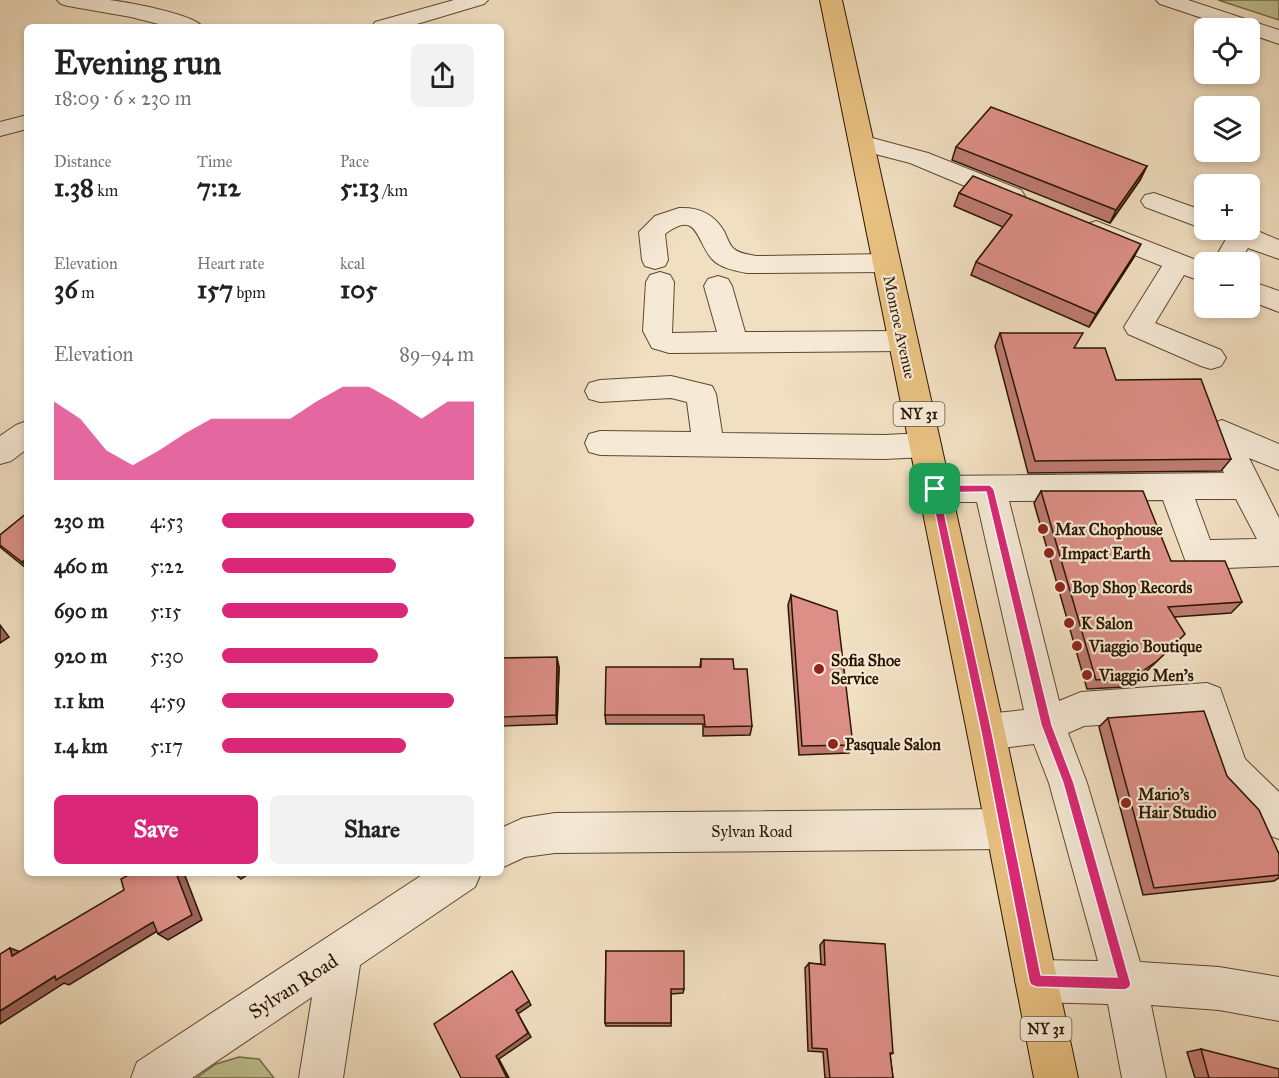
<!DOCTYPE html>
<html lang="en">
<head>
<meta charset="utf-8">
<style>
  :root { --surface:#fff; --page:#f2f2f2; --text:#222; --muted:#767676; --accent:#db2777 }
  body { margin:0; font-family:"IM FELL Great Primer",serif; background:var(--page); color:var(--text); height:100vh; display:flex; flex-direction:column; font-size:22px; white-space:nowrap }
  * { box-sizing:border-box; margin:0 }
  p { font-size:20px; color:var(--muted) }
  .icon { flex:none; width:33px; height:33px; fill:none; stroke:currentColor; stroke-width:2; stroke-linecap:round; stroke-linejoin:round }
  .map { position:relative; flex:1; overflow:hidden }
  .drawer { position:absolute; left:24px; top:24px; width:480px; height:852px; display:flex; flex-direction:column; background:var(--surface); border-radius:9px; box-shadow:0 3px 9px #0003 }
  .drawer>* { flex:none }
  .controls { position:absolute; left:1194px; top:18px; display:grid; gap:12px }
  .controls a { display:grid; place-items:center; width:66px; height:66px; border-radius:9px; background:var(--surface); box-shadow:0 3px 9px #0003; font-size:30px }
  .pin { position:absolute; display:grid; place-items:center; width:51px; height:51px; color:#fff; margin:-26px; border-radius:12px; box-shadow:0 3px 9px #0006 }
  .round { display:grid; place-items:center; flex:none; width:63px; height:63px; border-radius:9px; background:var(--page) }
  .headline { display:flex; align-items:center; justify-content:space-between; height:102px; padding:0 30px }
  h1 { font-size:33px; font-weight:800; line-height:45px }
  .stats { display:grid; grid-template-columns:repeat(3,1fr); gap:9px; height:102px; padding:6px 30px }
  .stats div { display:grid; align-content:center }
  .stats b { font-size:26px; font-weight:800 }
  .stats small { font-size:16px; font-weight:400 }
  .stats p { font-size:16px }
  .chart { height:168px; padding:12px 30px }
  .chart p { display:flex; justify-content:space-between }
  .chart svg { width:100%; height:108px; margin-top:6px; fill:var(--accent); opacity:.7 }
  .action { display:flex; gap:12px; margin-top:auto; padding:12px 30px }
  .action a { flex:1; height:69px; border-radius:9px; background:var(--accent); color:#fff; font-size:24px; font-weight:800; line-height:69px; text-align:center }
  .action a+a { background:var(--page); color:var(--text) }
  ul { padding:0 30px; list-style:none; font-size:20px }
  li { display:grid; grid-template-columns:96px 72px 1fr; align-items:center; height:45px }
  li i { height:15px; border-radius:8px; background:var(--accent) }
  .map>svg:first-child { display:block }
  .green { fill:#bec190; stroke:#746c48; stroke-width:1.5 }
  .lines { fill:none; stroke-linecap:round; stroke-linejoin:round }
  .minor-casing { stroke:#5c4830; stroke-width:2 }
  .major-casing { stroke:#2b1600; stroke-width:2 }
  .minor { fill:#f6ead7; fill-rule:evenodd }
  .major { fill:#e8c080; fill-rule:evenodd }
  .wall { fill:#be7b74; stroke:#2b1600; stroke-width:1.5 }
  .shaded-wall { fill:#9b645e; stroke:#2b1600; stroke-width:1.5 }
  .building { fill:#dd8f87; stroke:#2b1600; stroke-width:1.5 }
  .route { fill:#db2777; stroke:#fff; stroke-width:1.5; fill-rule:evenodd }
  .poi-dot { fill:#8f2418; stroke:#f6ead7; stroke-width:2 }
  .labels { text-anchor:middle; stroke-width:4.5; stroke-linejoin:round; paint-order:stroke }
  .shield { fill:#f6ead7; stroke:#685640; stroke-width:1.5 }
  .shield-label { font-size:15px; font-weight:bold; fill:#2b1600 }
  .street-label { font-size:16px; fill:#2b1600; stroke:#f6ead7 }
  .poi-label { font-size:16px; font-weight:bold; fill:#2b1600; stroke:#f6ead7; text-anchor:start }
  .near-street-label { font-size:20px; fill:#2b1600; stroke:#f6ead7 }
</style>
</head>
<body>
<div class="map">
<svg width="1279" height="1078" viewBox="0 0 1279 1078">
  <rect width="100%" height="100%" fill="#f1dfc1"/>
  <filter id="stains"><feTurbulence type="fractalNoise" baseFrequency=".00333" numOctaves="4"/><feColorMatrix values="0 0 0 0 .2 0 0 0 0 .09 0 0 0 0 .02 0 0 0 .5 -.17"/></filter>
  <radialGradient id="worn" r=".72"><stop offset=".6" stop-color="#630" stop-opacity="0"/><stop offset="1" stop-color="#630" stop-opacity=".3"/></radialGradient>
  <g class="green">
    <path d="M1218,0H1279V20Z"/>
    <path d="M239,1057L259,1059L274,1078H196L216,1064Z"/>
  </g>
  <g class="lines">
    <g class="minor-casing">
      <g id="minor">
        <path d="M57,0C74,0 92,0 109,0C127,2 194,14 203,27H170L131,17L68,6L61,4Z"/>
        <path d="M454,0H488L484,4L407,27H372L375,22Z"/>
        <path d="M1156,0H1188L1279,30V44L1250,34V28H1232L1160,4Z"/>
        <path d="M27,115V129L0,136V122Z"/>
        <path d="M861,135L928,153L1021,190L1025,196L1021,202L1012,204L1003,202L910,163L852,148L849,143L852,138Z"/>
        <path d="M1154,193L1204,211V229L1145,207L1141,201L1145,195Z"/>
        <path d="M679,208C699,207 714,214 724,231C727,237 729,244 733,248C739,254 748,254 756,256L887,254L897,256L900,263L897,270L887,272L747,273C736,271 720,268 712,259C696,241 698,209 665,234L668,260L665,266L655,269L645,266L642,260L639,232L655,216Z"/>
        <path d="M1096,221L1204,263V282L1184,275L1155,323L1221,350L1226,358L1221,366L1211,369L1201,366L1128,334L1124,327L1162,266L1087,236L1083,230L1087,224Z"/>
        <path d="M1250,228L1279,240V259L1248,248L1239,262H1213L1226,239L1218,236L1214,230Z"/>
        <path d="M660,272L670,275L674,282L672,333L717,332L704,286L708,279L718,276L728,279L732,286L745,332L903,331L913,334L917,341L913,348L903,351L669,353L652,348L643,331L646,282L650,275Z"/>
        <path d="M1250,281L1279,291V312L1250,301Z"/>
        <path d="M671,376L712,386L716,394L722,433L884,435L926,433L937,436L941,445L937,454L926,457L884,459L600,455L589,452L585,443L589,434L600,431L691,432L687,402L671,398L600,402L589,399L585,391L589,383L600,380Z"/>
        <path d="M1222,420L1279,444V470L1249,458L1279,518V566L1199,569L1187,565L1163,500L1009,501L1059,701L1081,692L1207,683L1220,688L1245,759L1279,792V839L1265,834L1217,783L1194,718L1084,726L1068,733L1087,783L1140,962L1219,967L1279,977V1021L1219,1010L1151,1005L1166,1078H1122L1108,1004L1036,1002L1021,996L1015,981L1021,966L1036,960L1098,961L1049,783L1034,744L986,750L973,744L967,732L973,720L986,714L1024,710L977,502H935L924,498L919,489L924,480L935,476L1224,473L1207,432L1211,424ZM1195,499H1236L1257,539L1210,540Z"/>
        <path d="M27,421V449L11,461L0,464V436L16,425Z"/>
        <path d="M1005,809L1019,815L1025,829L1019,843L1005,849L555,853L525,857L501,868V828L523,818L555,813Z"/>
        <path d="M425,873H481L475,887L360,965L343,1078H299L312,997L192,1078H131L137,1062Z"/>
      </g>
    </g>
    <g class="major-casing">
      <path id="major" d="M820,0H842L1005,732L1078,1078H1034L967,732Z"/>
    </g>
    <use href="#minor" class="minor"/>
    <use href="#major" class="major"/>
  </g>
  <g class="wall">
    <path d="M956,147L1147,166L1140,180L1110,223L952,160Z"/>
    <path d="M959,193L1134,257L1089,327L971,275L976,262L1003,227L954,206Z"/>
    <path d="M1000,333L1075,348L1116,380L1231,459L1221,471L1028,473L995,346Z"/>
    <path d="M1041,491L1171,561L1242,602L1231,613L1174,617L1147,671L1124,687L1087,689L1034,503Z"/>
    <path d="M27,513V569L0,547V535Z"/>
    <path d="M791,595L853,745L849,753L799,755L788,605Z"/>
    <path d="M501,658L559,667L557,724L501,726Z"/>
    <path d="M701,659L734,669L752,726L750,735L703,736V724H606L605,715L700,667Z"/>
    <path d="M1108,718L1227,776L1279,854V878L1274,881L1143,895L1099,727Z"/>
    <path d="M824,940L893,1053L890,1055L893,1078H825L823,1052L808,1051L805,968L809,963L821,964L820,945Z"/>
    <path d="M606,951L684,989L683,993L671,994V1026H606L605,1023Z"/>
    <path d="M1201,1049L1279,1078H1195L1187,1052Z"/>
  </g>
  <g class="shaded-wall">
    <path d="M1147,166L1140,180L1110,223L1116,210Z"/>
    <path d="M1141,244L1134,257L1089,327L1096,314Z"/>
    <path d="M27,558V567L22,562Z"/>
    <path d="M0,625L9,637L0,643Z"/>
    <path d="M1185,634L1147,671L1124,687L1134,677Z"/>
    <path d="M557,657L559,667L557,724L556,715Z"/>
    <path d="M176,873H184L202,920L168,940L158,934Z"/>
    <path d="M234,873H250L241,879Z"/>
    <path d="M153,922L164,927L69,985L64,983L0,1024V1011L55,976Z"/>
    <path d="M10,948L24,953L12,956Z"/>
    <path d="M512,971L531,1005L518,1014L531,1037L499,1059L509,1078H507L496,1056L516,1010Z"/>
  </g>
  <g class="building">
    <path d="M991,107L1147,166L1116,210L956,147Z"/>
    <path d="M973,176L1141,244L1096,314L976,262L1012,215L959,193Z"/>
    <path d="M1000,333H1083L1074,348H1105L1116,380L1201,379L1231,459L1035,461Z"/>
    <path d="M1041,491H1143L1171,561H1225L1242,602L1168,607L1185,634L1157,661L1134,677L1096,680Z"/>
    <path d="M27,513V558L22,562L0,545V535Z"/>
    <path d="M791,595L837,611L853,745L802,746Z"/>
    <path d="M557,657L556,715L501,717V658Z"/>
    <path d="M701,659H733L734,669H747L752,726L705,727L704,715H605L606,667H701Z"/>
    <path d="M1204,711L1227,776L1259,810L1279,854V875L1154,888L1108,718Z"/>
    <path d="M132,873H176L192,915L158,934L153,922L56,980L55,976L0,1011V954L10,948L12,956L124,890L121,879Z"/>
    <path d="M824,940L885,944L893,1053H890L893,1078H830L827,1049L812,1048L809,963L825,965Z"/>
    <path d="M606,951H684V989H671V1023H605Z"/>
    <path d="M512,971L529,1001L516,1010L528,1033L496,1056L507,1078H461L434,1024Z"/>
    <path d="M1201,1049L1279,1069V1078H1209Z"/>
  </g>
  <path class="route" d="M935,485H990L994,489L1052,725L1074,783L1131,984L1129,988L1125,990L1036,987L1031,985L1029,981L981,732L930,489ZM986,492L1041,725L1063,783L1117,977L1041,975L992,732L940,493Z"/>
  <g class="poi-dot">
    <circle cx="1043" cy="529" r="6"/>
    <circle cx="1049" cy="553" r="6"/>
    <circle cx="1060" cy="587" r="6"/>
    <circle cx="1069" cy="623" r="6"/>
    <circle cx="1077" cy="646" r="6"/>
    <circle cx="819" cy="669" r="6"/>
    <circle cx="1087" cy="675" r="6"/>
    <circle cx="833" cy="744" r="6"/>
    <circle cx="1126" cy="803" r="6"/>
  </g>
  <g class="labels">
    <g class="shield">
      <rect x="893.5" y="402" width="51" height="24" rx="4.5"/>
      <rect x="1020.5" y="1017" width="51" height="24" rx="4.5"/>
    </g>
    <g class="shield-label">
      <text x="919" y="419">NY 31</text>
      <text x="1046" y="1034">NY 31</text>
    </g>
    <g class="street-label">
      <text transform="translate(900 327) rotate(78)" y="6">Monroe Avenue</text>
      <text x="752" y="837">Sylvan Road</text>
    </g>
    <g class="poi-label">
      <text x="1055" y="535">Max Chophouse</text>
      <text x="1061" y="559">Impact Earth</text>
      <text x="1072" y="593">Bop Shop Records</text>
      <text x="1081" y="629">K Salon</text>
      <text x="1089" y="652">Viaggio Boutique</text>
      <text x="831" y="666">Sofia Shoe<tspan x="831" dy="18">Service</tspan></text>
      <text x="1099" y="681">Viaggio Men's</text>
      <text x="845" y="750">Pasquale Salon</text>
      <text x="1138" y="800">Mario's<tspan x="1138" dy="18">Hair Studio</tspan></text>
    </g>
    <g class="near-street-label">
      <text transform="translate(293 986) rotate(-33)" y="7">Sylvan Road</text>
    </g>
  </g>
  <rect width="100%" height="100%" filter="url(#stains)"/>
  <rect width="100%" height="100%" fill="url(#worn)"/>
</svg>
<div class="controls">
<a><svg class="icon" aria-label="locate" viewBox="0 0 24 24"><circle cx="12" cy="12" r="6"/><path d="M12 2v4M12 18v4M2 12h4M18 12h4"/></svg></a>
<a><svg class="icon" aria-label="layers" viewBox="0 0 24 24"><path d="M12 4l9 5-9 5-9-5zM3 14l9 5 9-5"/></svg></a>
<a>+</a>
<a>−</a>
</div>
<div class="pin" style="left:935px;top:489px;background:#1e9e55"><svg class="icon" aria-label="arrive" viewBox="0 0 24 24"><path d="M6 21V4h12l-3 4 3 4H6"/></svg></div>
<section class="drawer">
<div class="headline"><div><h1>Evening run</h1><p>18:09 · 6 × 230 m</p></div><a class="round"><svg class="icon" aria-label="share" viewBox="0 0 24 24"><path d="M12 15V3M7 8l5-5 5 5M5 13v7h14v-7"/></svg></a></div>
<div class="stats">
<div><p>Distance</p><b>1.38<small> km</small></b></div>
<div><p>Time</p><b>7:12</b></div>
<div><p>Pace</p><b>5:13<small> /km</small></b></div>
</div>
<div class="stats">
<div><p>Elevation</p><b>36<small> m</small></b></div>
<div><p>Heart rate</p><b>157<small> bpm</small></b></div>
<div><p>kcal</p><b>105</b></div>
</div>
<div class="chart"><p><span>Elevation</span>89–94 m</p>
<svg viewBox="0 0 160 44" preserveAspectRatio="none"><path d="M0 44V12L10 19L20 32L30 38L40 32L50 25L60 19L70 19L80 19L90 19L100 12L110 6L120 6L130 12L140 19L150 12L160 12V44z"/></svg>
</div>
<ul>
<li><b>230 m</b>4:53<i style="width:100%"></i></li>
<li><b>460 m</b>5:22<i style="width:69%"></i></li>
<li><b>690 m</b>5:15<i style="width:74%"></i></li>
<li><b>920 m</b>5:30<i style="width:62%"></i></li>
<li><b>1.1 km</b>4:59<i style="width:92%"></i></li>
<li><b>1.4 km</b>5:17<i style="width:73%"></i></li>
</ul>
<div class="action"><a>Save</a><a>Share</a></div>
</section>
</div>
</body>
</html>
